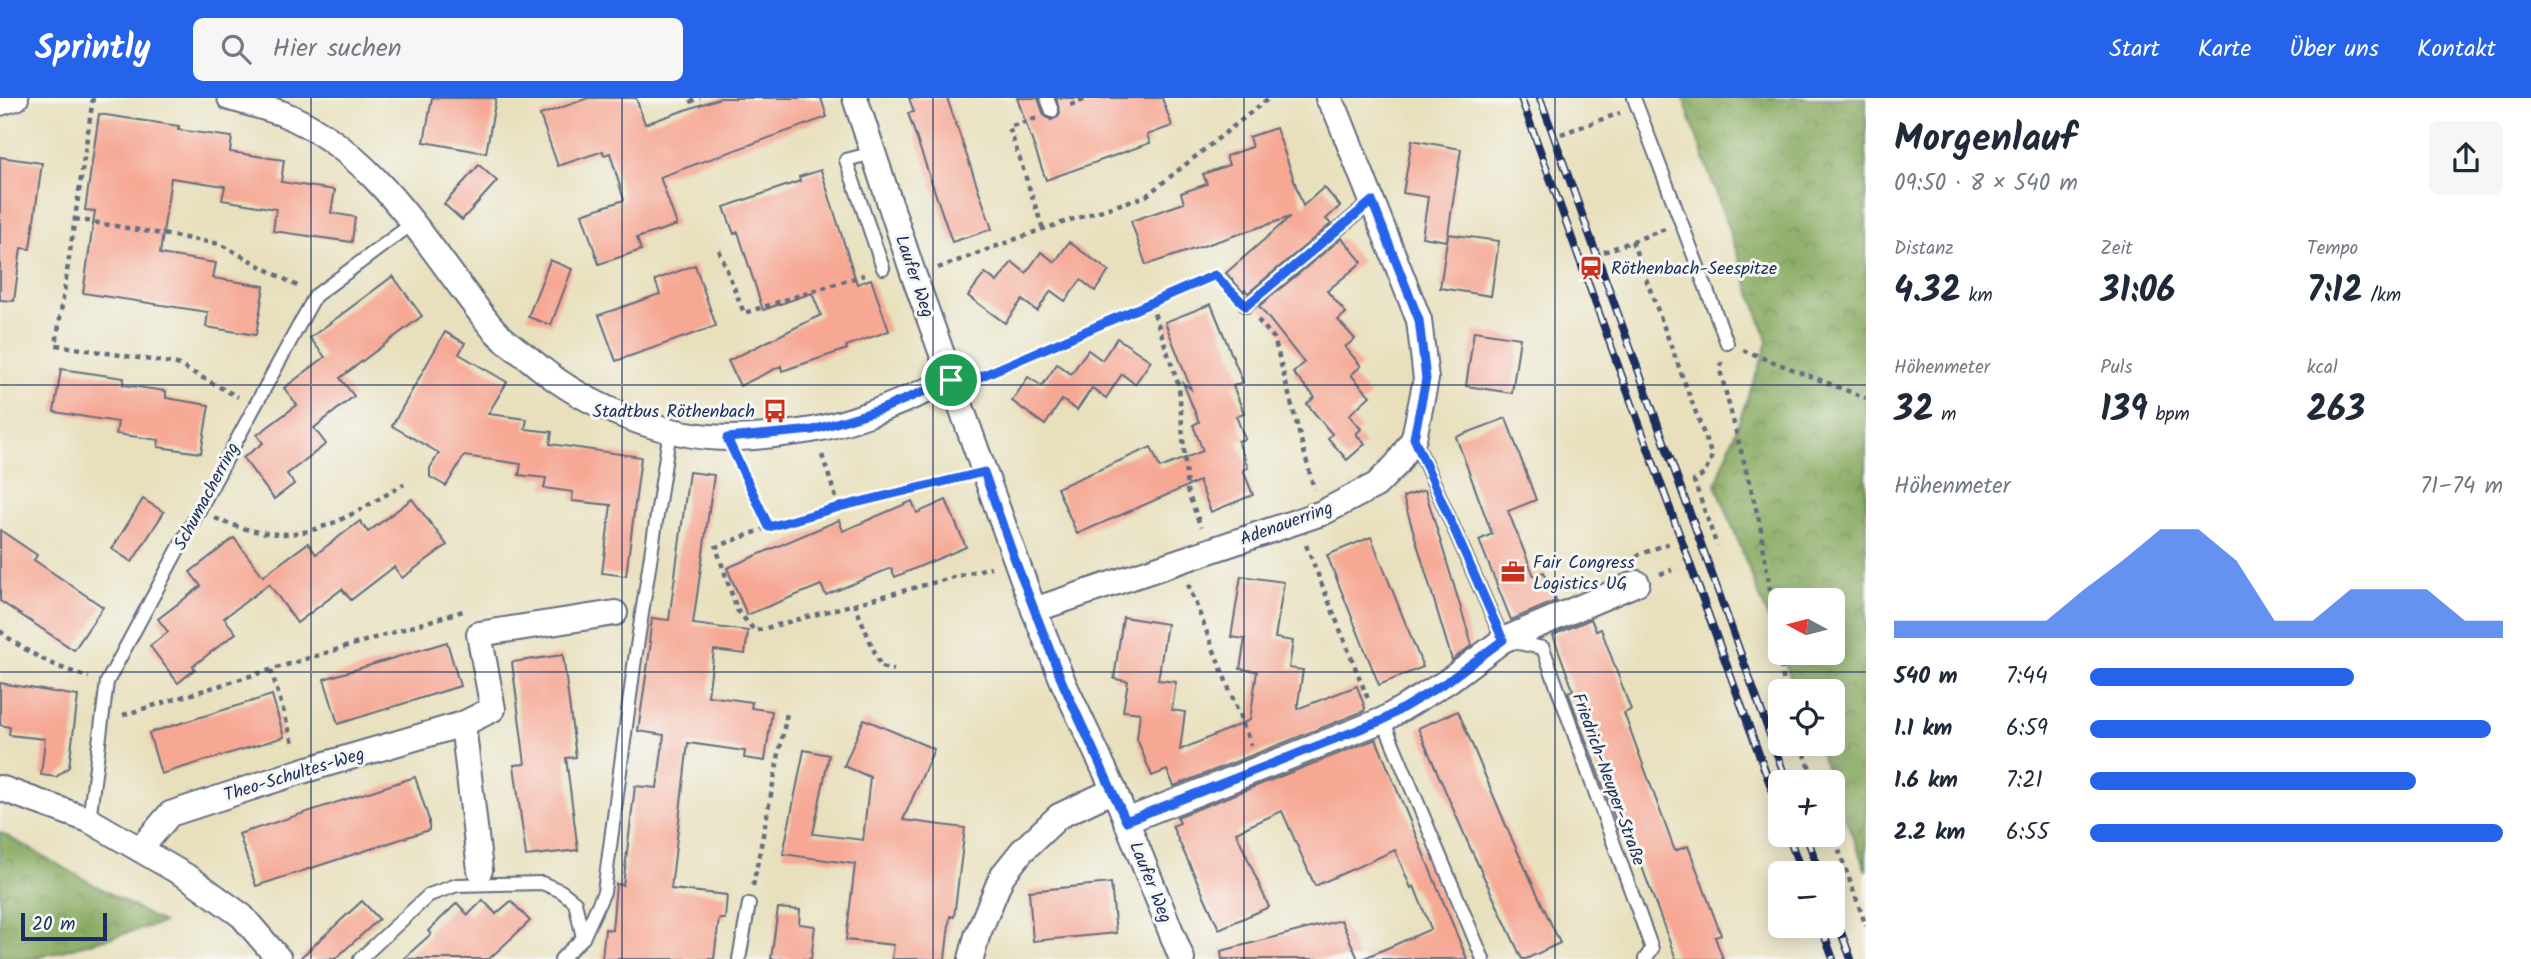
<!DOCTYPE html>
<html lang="de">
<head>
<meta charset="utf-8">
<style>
  :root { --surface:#fff; --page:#f6f6f7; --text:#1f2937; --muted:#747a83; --accent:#2563eb }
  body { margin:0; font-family:Kalam,sans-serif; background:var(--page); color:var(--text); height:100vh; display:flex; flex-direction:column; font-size:26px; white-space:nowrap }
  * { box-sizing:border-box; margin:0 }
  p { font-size:23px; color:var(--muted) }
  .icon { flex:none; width:38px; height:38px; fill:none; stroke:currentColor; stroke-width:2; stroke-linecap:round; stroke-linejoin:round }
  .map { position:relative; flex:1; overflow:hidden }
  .side { display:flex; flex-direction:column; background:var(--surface); width:665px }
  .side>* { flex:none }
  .needle { width:46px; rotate:277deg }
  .buttons { position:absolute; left:1768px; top:490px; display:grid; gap:14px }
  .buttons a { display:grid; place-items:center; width:77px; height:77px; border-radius:10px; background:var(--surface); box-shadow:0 4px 18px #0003; font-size:35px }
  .scale { position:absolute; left:21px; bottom:18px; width:86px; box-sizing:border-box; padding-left:7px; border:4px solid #1b2f5e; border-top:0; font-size:19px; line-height:24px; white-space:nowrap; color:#1b2f5e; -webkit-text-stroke:5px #f6f6f2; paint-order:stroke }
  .pin { position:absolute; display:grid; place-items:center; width:60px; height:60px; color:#fff; margin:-30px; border:4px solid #fff; border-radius:50%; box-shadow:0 2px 7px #0007 }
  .round { display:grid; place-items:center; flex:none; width:74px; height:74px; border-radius:10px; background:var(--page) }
  .overview { display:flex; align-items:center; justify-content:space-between; height:119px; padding:0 28px }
  h1 { font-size:38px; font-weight:700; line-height:52px }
  .stats { display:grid; grid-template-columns:repeat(3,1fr); gap:10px; height:119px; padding:7px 28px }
  .stats div { display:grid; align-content:center }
  .stats b { font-size:35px; font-weight:700 }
  .stats small { font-size:19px; font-weight:400 }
  .stats p { font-size:19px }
  .chart { height:196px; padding:14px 28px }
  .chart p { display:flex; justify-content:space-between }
  .chart svg { width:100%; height:126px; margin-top:7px; fill:var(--accent); opacity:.7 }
  ul { padding:0 28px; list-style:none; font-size:23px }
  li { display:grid; grid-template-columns:112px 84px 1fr; align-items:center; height:52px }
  li i { height:18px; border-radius:9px; background:var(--accent) }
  header { display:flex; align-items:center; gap:42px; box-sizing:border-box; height:98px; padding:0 35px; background:var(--accent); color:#fff }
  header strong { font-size:33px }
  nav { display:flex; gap:38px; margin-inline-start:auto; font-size:24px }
  .search { width:490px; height:63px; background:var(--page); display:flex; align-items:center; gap:18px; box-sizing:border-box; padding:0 24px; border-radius:10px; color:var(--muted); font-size:26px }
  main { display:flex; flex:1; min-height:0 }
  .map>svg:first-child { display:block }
  .forest { fill:url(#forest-crowns); stroke:#506b5d; stroke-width:2 }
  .building { fill:#f6a894 }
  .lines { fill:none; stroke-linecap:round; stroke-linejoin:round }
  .lane-casing { stroke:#636d7f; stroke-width:16 }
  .street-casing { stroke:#636d7f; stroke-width:28 }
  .path { stroke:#636d7f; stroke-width:4.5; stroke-dasharray:5 5; stroke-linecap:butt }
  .lane { stroke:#fff; stroke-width:12 }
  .street { stroke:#fff; stroke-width:24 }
  .rail-casing { stroke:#1b2f5e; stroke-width:8 }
  .rail { stroke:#f6f6f2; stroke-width:5; stroke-dasharray:16; stroke-linecap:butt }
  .route-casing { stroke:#fff; stroke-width:14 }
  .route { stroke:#2563eb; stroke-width:9 }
  .grid { fill:none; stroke:#1b2f5e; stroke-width:2; stroke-opacity:0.55 }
  .labels { text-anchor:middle; stroke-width:6; stroke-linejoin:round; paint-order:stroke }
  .poi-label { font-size:18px; fill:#1b2f5e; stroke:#f6f6f2; text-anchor:start }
  .street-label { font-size:18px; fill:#1b2f5e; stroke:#f6f6f2 }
</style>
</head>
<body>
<header>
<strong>Sprintly</strong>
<div class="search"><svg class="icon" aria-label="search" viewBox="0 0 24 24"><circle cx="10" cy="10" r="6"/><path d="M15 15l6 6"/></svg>Hier suchen</div>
<nav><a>Start</a><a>Karte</a><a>Über uns</a><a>Kontakt</a></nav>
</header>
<main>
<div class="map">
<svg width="1866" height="861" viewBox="0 0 1866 861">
  <defs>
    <pattern id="forest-crowns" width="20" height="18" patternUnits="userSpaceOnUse" patternTransform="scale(1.75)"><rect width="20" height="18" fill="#84a75c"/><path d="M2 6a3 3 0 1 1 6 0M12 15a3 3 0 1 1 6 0" fill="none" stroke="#6b884f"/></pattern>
  </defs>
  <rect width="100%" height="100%" fill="#f6f6f2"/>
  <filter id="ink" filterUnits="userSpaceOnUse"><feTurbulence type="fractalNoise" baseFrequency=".0143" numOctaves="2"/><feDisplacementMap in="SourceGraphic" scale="14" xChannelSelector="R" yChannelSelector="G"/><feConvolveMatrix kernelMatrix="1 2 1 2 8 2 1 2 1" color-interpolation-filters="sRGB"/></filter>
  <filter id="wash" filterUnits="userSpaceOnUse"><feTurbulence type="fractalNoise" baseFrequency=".00686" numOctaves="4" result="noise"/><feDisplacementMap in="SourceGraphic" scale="28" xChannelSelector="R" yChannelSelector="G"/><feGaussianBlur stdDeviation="1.57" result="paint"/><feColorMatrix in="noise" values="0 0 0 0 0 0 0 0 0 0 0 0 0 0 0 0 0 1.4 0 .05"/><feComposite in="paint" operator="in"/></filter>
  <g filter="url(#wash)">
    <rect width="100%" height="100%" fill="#e8e0bd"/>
    <g class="forest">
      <path d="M1683,0H1866V773L1817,646H1832V593H1796L1781,555H1832V502H1780V551L1716,386L1768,244Z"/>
      <path d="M0,734L163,825L33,861H0Z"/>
    </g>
    <g id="blocks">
      <g class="building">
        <path d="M432,0H496L486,55L424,44Z"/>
        <path d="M588,0H636L645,26L720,0H821L827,19L660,79L677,127L637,140L641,152L599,166L582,116L624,102L610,55L604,57L603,53L558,68L540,17Z"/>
        <path d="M909,0H947L992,131L952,144L908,15L914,14Z"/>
        <path d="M1017,0H1038L1044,17L1051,22L1058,19L1060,15L1056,0H1162L1172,28L1147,37L1150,45L1046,82Z"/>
        <path d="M99,16L179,28L178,32L232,39L230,54L284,62L281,84L335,92L331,115L355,119L352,144L273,133L276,111L222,102L225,88L171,80L160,156L216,165L213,180L264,188L256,237L206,229L208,214L83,195L95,113L85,112Z"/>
        <path d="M1276,30L1303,108L1324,89L1340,108L1326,121L1331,126L1248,195L1245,192L1243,194L1226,175L1290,119L1146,167L1131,123L1184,105L1181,95L1207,86L1203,76L1229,67L1226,58L1252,49L1249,39Z"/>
        <path d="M1412,42L1461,51L1447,143L1422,139L1428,99L1403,95Z"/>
        <path d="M0,59L42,65L30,151L21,150L14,203L0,202Z"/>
        <path d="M479,67L497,83L462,122L444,106Z"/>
        <path d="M821,72L857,186L871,181L889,233L846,248L847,251L782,273L781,268L740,288L728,263L821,217L812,195L763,212L738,134L734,136L724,109L800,83L799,79Z"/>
        <path d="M1448,136L1499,143L1491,198L1440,190Z"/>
        <path d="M1342,140L1362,164L1327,193L1346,215L1338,222L1355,241L1345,249L1361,268L1351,277L1370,298L1349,317L1361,331L1356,336L1365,346L1347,362L1328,340L1332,336L1307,306L1315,299L1293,275L1304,265L1259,208Z"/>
        <path d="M1069,144L1109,173L1095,193L1081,182L1065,203L1051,193L1037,213L1022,202L1005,225L968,198L985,175L997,184L1012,164L1026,175L1041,154L1055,164Z"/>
        <path d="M550,162L572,171L551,227L528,219Z"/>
        <path d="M695,167L716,228L616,263L599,217L660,196L655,182Z"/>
        <path d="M393,178L422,218L340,280L354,298L314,330L326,346L287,376L294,386L274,401L243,360L263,345L257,337L297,307L284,290L325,259L310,240Z"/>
        <path d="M1211,206L1243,284L1233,288L1244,315L1236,318L1245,341L1238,343L1248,370L1243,372L1253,397L1211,414L1199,383L1077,436L1057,390L1151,349L1160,370L1203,353L1193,327L1199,324L1183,285L1191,291L1165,224Z"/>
        <path d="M1474,233L1520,240L1512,295L1466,288Z"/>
        <path d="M445,234L465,245L459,256L507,284L488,316L527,321L525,331L552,334L550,346L641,359L626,478L602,475L611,407L572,403L573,394L544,390L546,380L519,377L521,366L464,358L446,388L430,379V370L439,355L392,328Z"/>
        <path d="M1117,240L1151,263L1135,286L1122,276L1106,300L1092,290L1077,312L1062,302L1045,327L1012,303L1028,279L1042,288L1057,266L1071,276L1088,252L1102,262Z"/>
        <path d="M61,271L124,280L123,287L166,293V300L209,307L201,355L158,349L159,342L116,336L118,324L54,314Z"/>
        <path d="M1506,320L1536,402L1508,413L1534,478L1544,474L1556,503L1511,522L1479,442L1492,436L1456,339Z"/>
        <path d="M689,374L714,377L693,526L748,533L745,556L714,552L708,598L752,604L751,610L772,613L765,663L744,660L745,653L688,645L671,791L727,797L725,821H719L714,861H602L605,831L612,832L616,786L623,787L635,688L657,690L664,637L638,633L651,544H649L652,520L669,522Z"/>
        <path d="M1425,392L1472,547L1452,562L1403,399Z"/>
        <path d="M143,401L164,414L132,464L112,451Z"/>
        <path d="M412,401L447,447L402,480L394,469L351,502L342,491L297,525L269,486L224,520L236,535L193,568L195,571L178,585L150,548L168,534L158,521L201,488L190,474L234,440L263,478L308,445L316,456L360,423L368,434Z"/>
        <path d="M946,402L966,449L895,479L891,470L826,497L821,487L747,517L727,470L839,422L843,433L912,403L917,415Z"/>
        <path d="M0,432L37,457L34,462L103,509L74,552L0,503Z"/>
        <path d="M1371,439L1423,569L1379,587L1327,457Z"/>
        <path d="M1241,478L1284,484L1275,540L1293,543L1289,570L1303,572L1297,611L1357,588L1365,610L1364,613L1174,688L1167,672L1152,678L1137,641L1140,615L1123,613L1128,583L1114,581L1123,519L1167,526L1158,582L1176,584L1172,612L1185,614L1180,652L1250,622L1257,573L1240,571L1245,541L1231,539Z"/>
        <path d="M1591,521L1596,533L1601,531L1631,612L1624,615L1675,753L1688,748L1721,837L1715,839L1723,861H1676L1628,731L1620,734L1568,594L1573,592L1553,537Z"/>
        <path d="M447,544L460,588L338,626L324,581Z"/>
        <path d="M563,557L576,659L566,660L578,752L526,758L514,667L525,666L512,564Z"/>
        <path d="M0,585L78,598L69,669L56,679L41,677L45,641L9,637L10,629L0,627Z"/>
        <path d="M272,597L284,639L161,676L149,635Z"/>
        <path d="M1458,613L1510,737L1560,845L1526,861H1522L1468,745L1418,630Z"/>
        <path d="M864,621L934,651L903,722L965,730L954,819L950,818L945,861H892L894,847L846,842L855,766L783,756L804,652L829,657L813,736L863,742L870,679L844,668Z"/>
        <path d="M1376,641L1467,861H1362L1431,831L1414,788L1411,790L1395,752L1315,788L1282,713L1236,734L1269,809L1219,831L1172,728L1180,725L1177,719Z"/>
        <path d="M415,679L429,722V732L256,788L239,736Z"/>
        <path d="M1111,785L1116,835L1033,843L1029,793Z"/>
        <path d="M483,802L496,816L511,803L530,823L489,861H403L431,836L428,833L457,805L468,817Z"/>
        <path d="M362,803L379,821L335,861H299Z"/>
        <path d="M778,810L800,812L799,826L815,828L811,861H771Z"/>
        <path d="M1341,822L1358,861H1222L1221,853Z"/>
      </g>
    </g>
  </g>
  <g filter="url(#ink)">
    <use href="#blocks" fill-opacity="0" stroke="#636d7f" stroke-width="2"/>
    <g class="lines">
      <g class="lane-casing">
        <g id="lane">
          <path d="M1047,0L1052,13"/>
          <path d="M1634,0L1727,245"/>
          <path d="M873,55L846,62L883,170"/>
          <path d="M1246,208L1372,103"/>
          <path d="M1414,340L1503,542L1543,550L1652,851L1645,861"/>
          <path d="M1383,622L1483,861"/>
          <path d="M89,722L107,584L255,308L315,198L413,125"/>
          <path d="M360,861L429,797L457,787L542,785L561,793L575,804L583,840"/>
          <path d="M561,861L583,840L604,794L634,568L670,332"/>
          <path d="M739,861L749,806"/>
        </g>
      </g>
      <g class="street-casing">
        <g id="street">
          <path d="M230,0C247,5 264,9 281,15C376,52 429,152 490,227C502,243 523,255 538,268C588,309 662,339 728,340C753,340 787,336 812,332C859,324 908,300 952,282"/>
          <path d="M855,0L914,178L1034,512L1064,586L1114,692L1182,861"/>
          <path d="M0,5L16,0"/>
          <path d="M1034,512L1322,415L1376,387L1397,366L1414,340L1426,281L1419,222L1337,15L1328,0"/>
          <path d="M463,626L493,611L479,536L615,515"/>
          <path d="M0,690L89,722L191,781L242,818L279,861"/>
          <path d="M1126,723L1383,622L1448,583L1503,542L1637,485"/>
          <path d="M140,751L170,716L302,673L463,626L480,772"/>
          <path d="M971,861L977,838L1002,778L1022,753L1059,718L1114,692"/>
        </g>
      </g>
      <g class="path">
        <path d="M93,0L56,247L177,266L238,299"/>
        <path d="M549,0H550"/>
        <path d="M690,4L700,0"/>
        <path d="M1070,7L1089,0"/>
        <path d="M1036,20L1009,29L1043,131"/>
        <path d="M1561,36L1620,15"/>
        <path d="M75,121L220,146L299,189"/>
        <path d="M1632,143L1712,358L1705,375L1694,383L1717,448"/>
        <path d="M719,152L744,215L864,177"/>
        <path d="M1604,154L1665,131"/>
        <path d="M938,170L1043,131L1146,98L1269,0"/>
        <path d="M1151,206L1179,288L1187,392L1201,429"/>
        <path d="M1258,222L1274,240L1314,391"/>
        <path d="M1743,252L1866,300"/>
        <path d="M1722,264L1720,272L1760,426L1785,593"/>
        <path d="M978,280L1215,177L1233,195"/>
        <path d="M822,357L839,409"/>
        <path d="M740,366L769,429"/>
        <path d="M960,380L769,429L716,449L737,512L755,533L991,469"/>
        <path d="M215,420C296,455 335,427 404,386"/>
        <path d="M1306,447L1368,601"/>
        <path d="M1636,458L1672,444"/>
        <path d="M1660,476L1672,472"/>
        <path d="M1188,486L1251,647"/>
        <path d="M854,505L881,569L894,572"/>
        <path d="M0,533C25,554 58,571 89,579"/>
        <path d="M271,572L294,648"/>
        <path d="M123,617L466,512"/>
        <path d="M1801,646L1815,684"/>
        <path d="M1832,733L1866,828"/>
        <path d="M753,788L787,615"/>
      </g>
      <use href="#lane" class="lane"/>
      <use href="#street" class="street"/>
      <g class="rail-casing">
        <g id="rail">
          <path d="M1521,0L1780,714"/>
          <path d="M1540,0L1787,684"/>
          <path d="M1788,737L1802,775"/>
          <path d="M1806,737L1820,775"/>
          <path d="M1832,810L1851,861"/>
          <path d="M1821,828L1833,861"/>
        </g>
      </g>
      <use href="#rail" class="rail"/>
    </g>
  </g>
  <g class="lines" filter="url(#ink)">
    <g class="route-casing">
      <path id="route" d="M1372,103L1419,222L1426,281L1414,340L1503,542L1448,583L1383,622L1126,723L1063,586L1015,462L984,374L839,409L769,429L727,340L813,332L882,311L951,282L954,290L1215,177L1246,208Z"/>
    </g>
    <use href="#route" class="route"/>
  </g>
  <path class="grid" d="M311,0V861M622,0V861M933,0V861M1244,0V861M1555,0V861M0,287H1866M0,574H1866"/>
  <defs>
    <g id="station-bare" transform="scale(1.89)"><path d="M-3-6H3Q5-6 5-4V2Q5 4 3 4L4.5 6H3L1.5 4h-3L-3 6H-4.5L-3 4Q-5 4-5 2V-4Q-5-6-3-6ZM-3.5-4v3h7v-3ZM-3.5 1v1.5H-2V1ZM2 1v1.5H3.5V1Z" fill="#c8321e" stroke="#f6f6f2" stroke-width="2.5" paint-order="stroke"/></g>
    <g id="bus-bare" transform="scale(1.89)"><path d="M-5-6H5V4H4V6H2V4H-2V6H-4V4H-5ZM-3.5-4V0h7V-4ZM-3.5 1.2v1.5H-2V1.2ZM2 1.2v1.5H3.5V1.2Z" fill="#c8321e" stroke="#f6f6f2" stroke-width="2.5" paint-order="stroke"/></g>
    <g id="office-bare" transform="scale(1.89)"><path d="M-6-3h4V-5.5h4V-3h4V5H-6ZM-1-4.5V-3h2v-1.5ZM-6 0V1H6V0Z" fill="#c8321e" stroke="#f6f6f2" stroke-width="2.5" paint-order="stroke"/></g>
  </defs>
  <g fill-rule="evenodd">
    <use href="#station-bare" x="1591" y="170"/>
    <use href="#bus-bare" x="775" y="313"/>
    <use href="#office-bare" x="1513" y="474"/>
  </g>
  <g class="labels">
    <g class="poi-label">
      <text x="1611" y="176">Röthenbach-Seespitze</text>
      <text x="755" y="319" text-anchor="end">Stadtbus Röthenbach</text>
      <text x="1533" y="470">Fair Congress<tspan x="1533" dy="21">Logistics UG</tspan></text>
    </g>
    <g class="street-label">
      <text transform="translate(915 178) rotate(71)" y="6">Laufer Weg</text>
      <text transform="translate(206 398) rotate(-62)" y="6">Schumacherring</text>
      <text transform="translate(1286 425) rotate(-20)" y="6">Adenauerring</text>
      <text transform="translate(294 676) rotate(-17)" y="6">Theo-Schultes-Weg</text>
      <text transform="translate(1609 681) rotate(70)" y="6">Friedrich-Neuper-Straße</text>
      <text transform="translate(1151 784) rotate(68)" y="6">Laufer Weg</text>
    </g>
  </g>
</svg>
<div class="buttons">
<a><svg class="needle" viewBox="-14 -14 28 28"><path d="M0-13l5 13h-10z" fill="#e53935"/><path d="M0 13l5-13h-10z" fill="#747a83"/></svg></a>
<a><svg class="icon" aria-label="locate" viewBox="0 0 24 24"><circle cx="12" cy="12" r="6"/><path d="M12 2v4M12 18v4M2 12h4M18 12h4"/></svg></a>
<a>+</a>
<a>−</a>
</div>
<div class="scale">20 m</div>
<div class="pin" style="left:951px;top:282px;background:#1e9e55"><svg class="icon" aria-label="arrive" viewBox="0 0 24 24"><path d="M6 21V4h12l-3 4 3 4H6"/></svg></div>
</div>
<section class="side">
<div class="overview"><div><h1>Morgenlauf</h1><p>09:50 · 8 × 540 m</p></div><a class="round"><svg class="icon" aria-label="share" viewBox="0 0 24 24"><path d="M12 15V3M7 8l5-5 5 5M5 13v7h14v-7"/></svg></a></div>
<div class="stats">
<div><p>Distanz</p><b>4.32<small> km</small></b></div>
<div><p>Zeit</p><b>31:06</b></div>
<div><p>Tempo</p><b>7:12<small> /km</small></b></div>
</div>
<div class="stats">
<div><p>Höhenmeter</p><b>32<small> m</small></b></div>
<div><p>Puls</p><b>139<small> bpm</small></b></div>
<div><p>kcal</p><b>263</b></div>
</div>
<div class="chart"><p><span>Höhenmeter</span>71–74 m</p>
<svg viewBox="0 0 160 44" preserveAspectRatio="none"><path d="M0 44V38L10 38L20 38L30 38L40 38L50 27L60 17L70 6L80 6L90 17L100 38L110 38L120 27L130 27L140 27L150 38L160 38V44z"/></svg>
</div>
<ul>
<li><b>540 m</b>7:44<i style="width:64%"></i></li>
<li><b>1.1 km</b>6:59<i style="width:97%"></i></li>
<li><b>1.6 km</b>7:21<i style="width:79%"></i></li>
<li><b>2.2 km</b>6:55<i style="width:100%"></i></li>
</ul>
</section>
</main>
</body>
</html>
